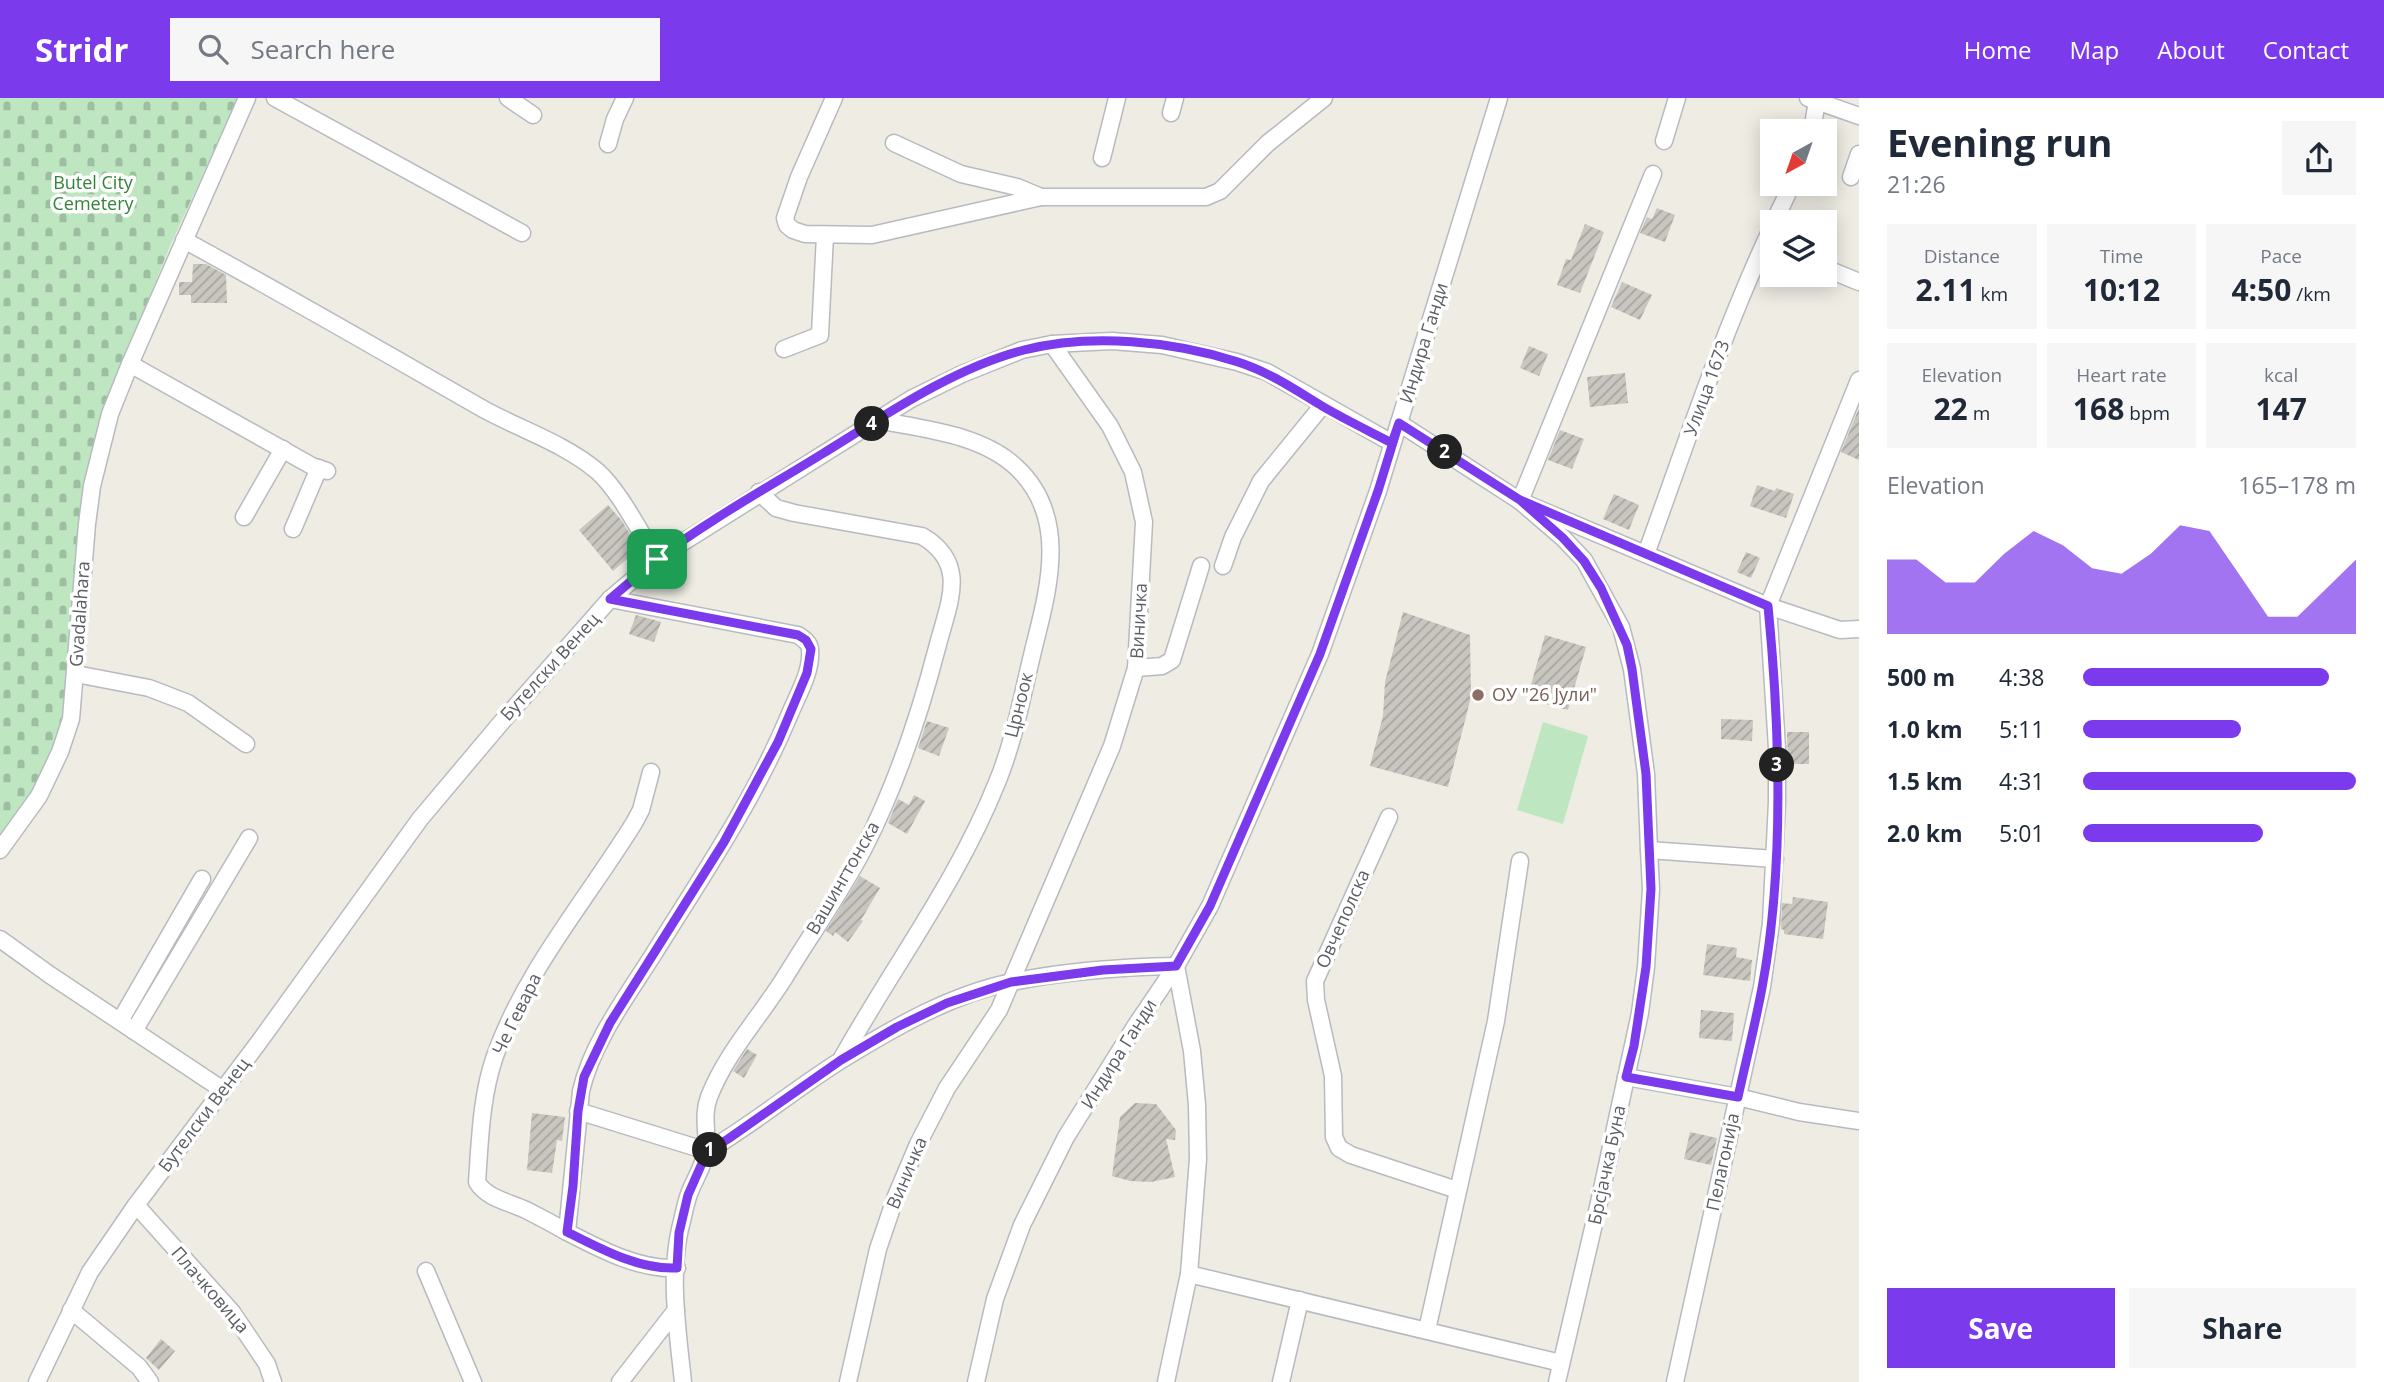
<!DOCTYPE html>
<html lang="en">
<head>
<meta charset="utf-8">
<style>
  :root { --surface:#fff; --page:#f6f6f7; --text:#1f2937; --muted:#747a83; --accent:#7c3aed }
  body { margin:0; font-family:"Open Sans",sans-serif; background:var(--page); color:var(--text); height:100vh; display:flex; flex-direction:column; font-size:26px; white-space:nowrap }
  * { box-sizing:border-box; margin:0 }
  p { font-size:23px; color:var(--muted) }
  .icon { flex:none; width:38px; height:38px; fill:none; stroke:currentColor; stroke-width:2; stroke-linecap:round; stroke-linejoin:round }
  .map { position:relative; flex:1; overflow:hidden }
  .drawer { display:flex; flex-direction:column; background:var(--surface); width:525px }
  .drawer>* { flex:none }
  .needle { width:46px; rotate:220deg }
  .controls { position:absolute; left:1760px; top:21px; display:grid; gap:14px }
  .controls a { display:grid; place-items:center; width:77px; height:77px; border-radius:0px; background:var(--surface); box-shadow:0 4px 18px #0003; font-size:35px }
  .pin { position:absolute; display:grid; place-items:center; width:60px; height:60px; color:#fff; margin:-30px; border-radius:14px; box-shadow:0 4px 10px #0006 }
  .km { position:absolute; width:35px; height:35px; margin:-18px; border-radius:50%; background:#222; color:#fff; font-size:19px; line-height:35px; text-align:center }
  .round { display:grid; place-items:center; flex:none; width:74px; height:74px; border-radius:0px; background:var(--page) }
  .headline { display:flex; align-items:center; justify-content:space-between; height:119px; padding:0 28px }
  h1 { font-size:38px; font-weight:700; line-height:52px }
  .figures { display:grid; grid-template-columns:repeat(3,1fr); gap:10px; height:119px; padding:7px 28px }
  .figures div { display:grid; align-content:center; border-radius:0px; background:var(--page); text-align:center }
  .figures b { font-size:30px; font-weight:700 }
  .figures small { font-size:19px; font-weight:400 }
  .figures p { font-size:19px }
  .chart { height:196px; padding:14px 28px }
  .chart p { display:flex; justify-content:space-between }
  .chart svg { width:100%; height:126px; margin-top:7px; fill:var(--accent); opacity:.7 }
  .action { display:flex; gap:14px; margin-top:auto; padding:14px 28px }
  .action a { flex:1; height:80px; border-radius:0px; background:var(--accent); color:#fff; font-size:28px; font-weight:700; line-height:80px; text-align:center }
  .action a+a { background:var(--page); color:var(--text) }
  ul { padding:0 28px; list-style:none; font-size:23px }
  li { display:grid; grid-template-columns:112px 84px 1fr; align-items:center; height:52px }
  li i { height:18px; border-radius:9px; background:var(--accent) }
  header { display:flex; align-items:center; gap:42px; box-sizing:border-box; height:98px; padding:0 35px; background:var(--accent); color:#fff }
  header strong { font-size:33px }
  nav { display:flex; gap:38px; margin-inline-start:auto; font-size:24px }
  .search { width:490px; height:63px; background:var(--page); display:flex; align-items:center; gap:18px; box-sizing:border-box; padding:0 24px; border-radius:0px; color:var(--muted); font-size:26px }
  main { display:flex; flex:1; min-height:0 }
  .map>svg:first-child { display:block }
  .green { fill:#bee7c1 }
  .cemetery { fill:url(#cemetery-stones) }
  .building { fill:url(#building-hatch) }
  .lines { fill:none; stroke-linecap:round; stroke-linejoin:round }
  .minor-casing { stroke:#b8bac0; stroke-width:19 }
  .minor { stroke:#fff; stroke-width:16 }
  .route-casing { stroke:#fff; stroke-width:14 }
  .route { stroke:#7c3aed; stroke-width:9 }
  .education-dot { fill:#8d6e63; stroke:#fff; stroke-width:2.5 }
  .labels { text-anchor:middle; stroke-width:7; stroke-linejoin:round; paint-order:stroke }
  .park-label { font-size:18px; fill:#32843a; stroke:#fff }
  .street-label { font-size:18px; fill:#5b5f64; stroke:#fff }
  .education-label { font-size:18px; fill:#785e54; stroke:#fff; text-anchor:start }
</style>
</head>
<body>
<header>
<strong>Stridr</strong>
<div class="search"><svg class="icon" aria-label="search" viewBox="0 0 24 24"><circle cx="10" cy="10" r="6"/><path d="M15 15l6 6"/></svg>Search here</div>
<nav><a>Home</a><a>Map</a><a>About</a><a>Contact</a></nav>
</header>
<main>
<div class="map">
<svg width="1859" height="1284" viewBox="0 0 1859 1284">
  <defs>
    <pattern id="cemetery-stones" width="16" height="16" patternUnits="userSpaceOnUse" patternTransform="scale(1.75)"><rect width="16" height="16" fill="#bee7c1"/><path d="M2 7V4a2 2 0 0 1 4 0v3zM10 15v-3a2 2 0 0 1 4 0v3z" fill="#9dbea0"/></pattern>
    <pattern id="building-hatch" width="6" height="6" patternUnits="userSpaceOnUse" patternTransform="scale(1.75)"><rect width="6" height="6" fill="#c9c6c0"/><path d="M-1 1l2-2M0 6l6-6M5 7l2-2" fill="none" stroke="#a6a4a0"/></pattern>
  </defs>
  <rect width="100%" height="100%" fill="#eeece3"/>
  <path class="green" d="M1543,624L1588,638L1563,726L1517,712Z"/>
  <path class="cemetery" d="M0,0H238L170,148L103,315L65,619L45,676L0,740Z"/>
  <g class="building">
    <path d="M1657,110L1675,117L1665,144L1640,135L1647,119L1652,121Z"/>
    <path d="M1585,126L1604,134L1580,195L1557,187L1566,161L1571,162Z"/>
    <path d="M193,166H206L226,177L227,205H191V197H179V184H192Z"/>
    <path d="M1622,184L1652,197L1640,222L1611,209Z"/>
    <path d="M1529,248L1548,256L1539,278L1520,270Z"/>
    <path d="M1625,275L1628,305L1590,309L1587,279Z"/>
    <path d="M1859,310V362L1841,354Z"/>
    <path d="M1560,332L1584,341L1572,371L1548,362Z"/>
    <path d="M1757,387L1775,393L1776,390L1794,396L1786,420L1750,408Z"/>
    <path d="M1614,396L1639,407L1629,432L1603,421Z"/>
    <path d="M608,407L622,423L639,451L613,473L579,432Z"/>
    <path d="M1746,454L1760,460L1751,480L1737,474Z"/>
    <path d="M1403,514L1470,537L1471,599L1448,689L1370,668L1383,618L1385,584Z"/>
    <path d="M636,517L661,524L654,544L629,536Z"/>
    <path d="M1545,537L1586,549L1568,612L1527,601Z"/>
    <path d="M1721,621L1753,622L1752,643L1721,641Z"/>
    <path d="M927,623L949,630L939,658L918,650Z"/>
    <path d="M1787,634H1809V666H1788Z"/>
    <path d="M914,697L925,703L907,736L888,725L898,701L909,707Z"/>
    <path d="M860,778L880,790L861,822L863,823L848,844L835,834L833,838L826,833Z"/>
    <path d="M1793,799L1828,804L1823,841L1784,836V832L1781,831L1782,805L1792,806Z"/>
    <path d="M1707,846L1737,850L1736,859L1752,862L1750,883L1703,877Z"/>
    <path d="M1701,912L1734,915L1732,943L1699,940Z"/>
    <path d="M747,951L757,957L744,980L733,973Z"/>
    <path d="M1135,1005L1156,1006L1176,1032L1175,1042L1166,1041L1175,1079L1151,1084L1130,1083L1112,1078L1120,1019Z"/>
    <path d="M532,1015L565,1019L562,1043L557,1042L552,1075L527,1072Z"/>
    <path d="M1690,1034L1717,1040L1711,1067L1684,1061Z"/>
    <path d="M161,1241L175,1253L159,1272L146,1260Z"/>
  </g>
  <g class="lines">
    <g class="minor-casing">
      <g id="minor">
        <path d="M275,0L522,135"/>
        <path d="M508,0L533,17"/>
        <path d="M834,0L799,79L785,120L787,127L793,132L805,136L872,137L1041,99H1206L1220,93L1268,45L1324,0"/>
        <path d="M1808,0L1859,18"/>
        <path d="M1171,15L1175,0"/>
        <path d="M1812,33L1817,3"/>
        <path d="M1664,43L1677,0"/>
        <path d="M894,45L961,76L1017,89L1041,99"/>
        <path d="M608,46L615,21L625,0"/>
        <path d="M1102,60L1117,0"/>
        <path d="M1851,79L1859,56"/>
        <path d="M1774,124L1792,86"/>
        <path d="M184,142C285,197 385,255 485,312C522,332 565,346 597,373C619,392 641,436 657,461"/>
        <path d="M1825,170L1859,184"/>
        <path d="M784,251L820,237L825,137"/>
        <path d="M130,266L312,368L327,373"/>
        <path d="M1399,325L1520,403L1768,508L1840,532L1859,531"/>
        <path d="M244,419L283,351"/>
        <path d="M293,431L319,370"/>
        <path d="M1646,456C1686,346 1723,233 1773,127"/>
        <path d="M1223,468L1233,439L1261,383L1322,308"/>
        <path d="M610,501L798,537C804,541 810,545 810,552C812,574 797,598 789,618C754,702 701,780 653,857C627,898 592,945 581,993L567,1134C600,1151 639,1172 677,1170"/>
        <path d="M1136,570L1162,568L1172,562L1201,468"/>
        <path d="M76,576L149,590L188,605L246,646"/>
        <path d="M1389,719L1315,883L1316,902L1333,978L1334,1039L1339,1050L1351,1057L1457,1092"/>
        <path d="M0,752L39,698L60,654L71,621L87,426L92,388L110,316L130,266L247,0"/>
        <path d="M1649,752L1775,761"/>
        <path d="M0,841L50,877L223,992"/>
        <path d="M120,923L202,781"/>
        <path d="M134,933L249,740"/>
        <path d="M842,960C894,867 959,781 998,682C1015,640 1023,593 1034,549C1049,489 1069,418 1016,369C981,336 923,331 877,322"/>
        <path d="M1626,979L1738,999L1799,1014L1859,1023"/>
        <path d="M578,1013L707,1053"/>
        <path d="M707,1053C754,1026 796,990 843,961C895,929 952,896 1012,884C1065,873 1122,869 1176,868L1192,953L1197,1007L1198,1061L1189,1176L1166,1284"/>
        <path d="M136,1107L232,1214L267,1266L273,1284"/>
        <path d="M567,1134C553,1126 540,1119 526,1112C510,1104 487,1101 477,1084C480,1042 481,998 495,958C525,873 587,801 634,725L641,712L651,674"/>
        <path d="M426,1173L473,1284"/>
        <path d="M1189,1176L1561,1265"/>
        <path d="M71,1212L139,1269L150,1284"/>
        <path d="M1427,1232L1496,923L1520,763"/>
        <path d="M37,1284L90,1174L136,1107L259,944L420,721L500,626L610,501L661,458L911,301L962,276L1022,252L1052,246L1112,243L1162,247L1237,264L1267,274L1392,345"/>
        <path d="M620,1284L676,1212"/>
        <path d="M683,1284C678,1236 669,1179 680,1131C683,1120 685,1107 689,1096C694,1082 705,1066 706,1052C708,1034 702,1017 709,999C726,955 760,919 785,879C811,836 842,793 865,748C897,685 919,619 937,550C948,506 970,466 922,438L794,415L776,410L759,394"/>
        <path d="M848,1284L878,1151L896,1098L918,1046L947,990L999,912L1112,648L1136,570L1144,424L1133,374L1110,328L1052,246"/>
        <path d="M976,1284L995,1201L1022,1127L1066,1039L1136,927L1176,868L1210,808L1320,556L1378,393L1499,0"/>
        <path d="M1281,1284L1300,1202"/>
        <path d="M1557,1284L1598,1109L1640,915L1646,869L1651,791L1649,752L1646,676L1632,571L1621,529L1584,462L1563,440L1520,403L1653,76"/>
        <path d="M1675,1284L1762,889L1771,825L1777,704V650L1768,508L1859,282"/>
      </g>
    </g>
    <use href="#minor" class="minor"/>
  </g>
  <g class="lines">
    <g class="route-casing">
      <path id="route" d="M657,461L610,501L798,537L806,542L811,551L807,575L778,644L724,744L610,925L584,979L578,1013L573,1088L567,1134C600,1150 638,1172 677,1170L679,1135L688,1097L707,1054L728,1041L841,962L897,929L947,905L1011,884L1103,872L1176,868L1210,808L1320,556L1378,393L1399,325L1520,402L1563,440L1584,463L1601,490L1627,547L1632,571L1646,676L1651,791L1646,869L1634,948L1626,979L1738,999C1746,963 1755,927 1762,890C1785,768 1780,631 1768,508L1520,402L1399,325L1392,345C1369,333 1344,321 1322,308C1294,291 1269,274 1238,264C1173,243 1091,235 1024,252C953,270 884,318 822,356C767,390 709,422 657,461"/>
    </g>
    <use href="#route" class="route"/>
  </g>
  <circle class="education-dot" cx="1478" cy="597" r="7"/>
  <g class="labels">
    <g class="park-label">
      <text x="93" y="91">Butel City<tspan x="93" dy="21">Cemetery</tspan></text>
    </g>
    <g class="street-label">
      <text transform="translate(1424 245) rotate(-73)" y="6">Индира Ганди</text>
      <text transform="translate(1707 290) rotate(-70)" y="6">Улица 1673</text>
      <text transform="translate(80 516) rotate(-86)" y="6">Gvadalahara</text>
      <text transform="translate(1139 523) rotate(-87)" y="6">Виничка</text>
      <text transform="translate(550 569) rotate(-48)" y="6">Бутелски Венец</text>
      <text transform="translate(1019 607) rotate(-76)" y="6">Црноок</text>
      <text transform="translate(843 780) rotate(-60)" y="6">Вашингтонска</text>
      <text transform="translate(1343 821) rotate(-66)" y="6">Овчеполска</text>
      <text transform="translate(517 916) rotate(-64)" y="6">Че Гевара</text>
      <text transform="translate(1119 956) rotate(-58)" y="6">Индира Ганди</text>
      <text transform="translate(204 1017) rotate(-53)" y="6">Бутелски Венец</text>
      <text transform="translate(1723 1064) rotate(-78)" y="6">Пелагонија</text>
      <text transform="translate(1607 1067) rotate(-78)" y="6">Брсјачка Буна</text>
      <text transform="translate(907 1075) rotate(-67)" y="6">Виничка</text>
      <text transform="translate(210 1192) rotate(49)" y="6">Плачковица</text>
    </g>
    <g class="education-label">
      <text x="1492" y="603">ОУ "26 Јули"</text>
    </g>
  </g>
</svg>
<div class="controls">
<a><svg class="needle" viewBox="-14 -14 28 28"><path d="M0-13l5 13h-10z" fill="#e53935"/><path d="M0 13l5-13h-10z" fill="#747a83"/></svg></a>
<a><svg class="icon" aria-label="layers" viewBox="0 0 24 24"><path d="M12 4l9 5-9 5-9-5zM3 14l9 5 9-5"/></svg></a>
</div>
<div class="pin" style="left:657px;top:461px;background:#1e9e55"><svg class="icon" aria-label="arrive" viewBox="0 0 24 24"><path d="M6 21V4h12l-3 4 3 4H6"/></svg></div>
<b class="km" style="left:710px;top:1052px">1</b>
<b class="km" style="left:1445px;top:354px">2</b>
<b class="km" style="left:1777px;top:667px">3</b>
<b class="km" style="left:872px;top:326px">4</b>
</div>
<section class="drawer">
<div class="headline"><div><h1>Evening run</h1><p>21:26</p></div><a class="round"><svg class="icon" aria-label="share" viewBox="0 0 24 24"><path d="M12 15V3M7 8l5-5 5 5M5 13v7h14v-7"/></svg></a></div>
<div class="figures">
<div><p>Distance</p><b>2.11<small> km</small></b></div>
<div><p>Time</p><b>10:12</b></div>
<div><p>Pace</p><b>4:50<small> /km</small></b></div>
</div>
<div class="figures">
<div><p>Elevation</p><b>22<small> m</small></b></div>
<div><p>Heart rate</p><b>168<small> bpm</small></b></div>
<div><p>kcal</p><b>147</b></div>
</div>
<div class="chart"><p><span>Elevation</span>165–178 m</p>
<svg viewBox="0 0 160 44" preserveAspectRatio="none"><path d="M0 44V18L10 18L20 26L30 26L40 16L50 8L60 13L70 21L80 23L90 16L100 6L110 8L120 23L130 38L140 38L150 28L160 18V44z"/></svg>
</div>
<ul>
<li><b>500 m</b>4:38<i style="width:90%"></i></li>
<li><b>1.0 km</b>5:11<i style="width:58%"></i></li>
<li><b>1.5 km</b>4:31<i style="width:100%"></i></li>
<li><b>2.0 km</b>5:01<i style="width:66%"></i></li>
</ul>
<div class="action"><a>Save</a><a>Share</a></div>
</section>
</main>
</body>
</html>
